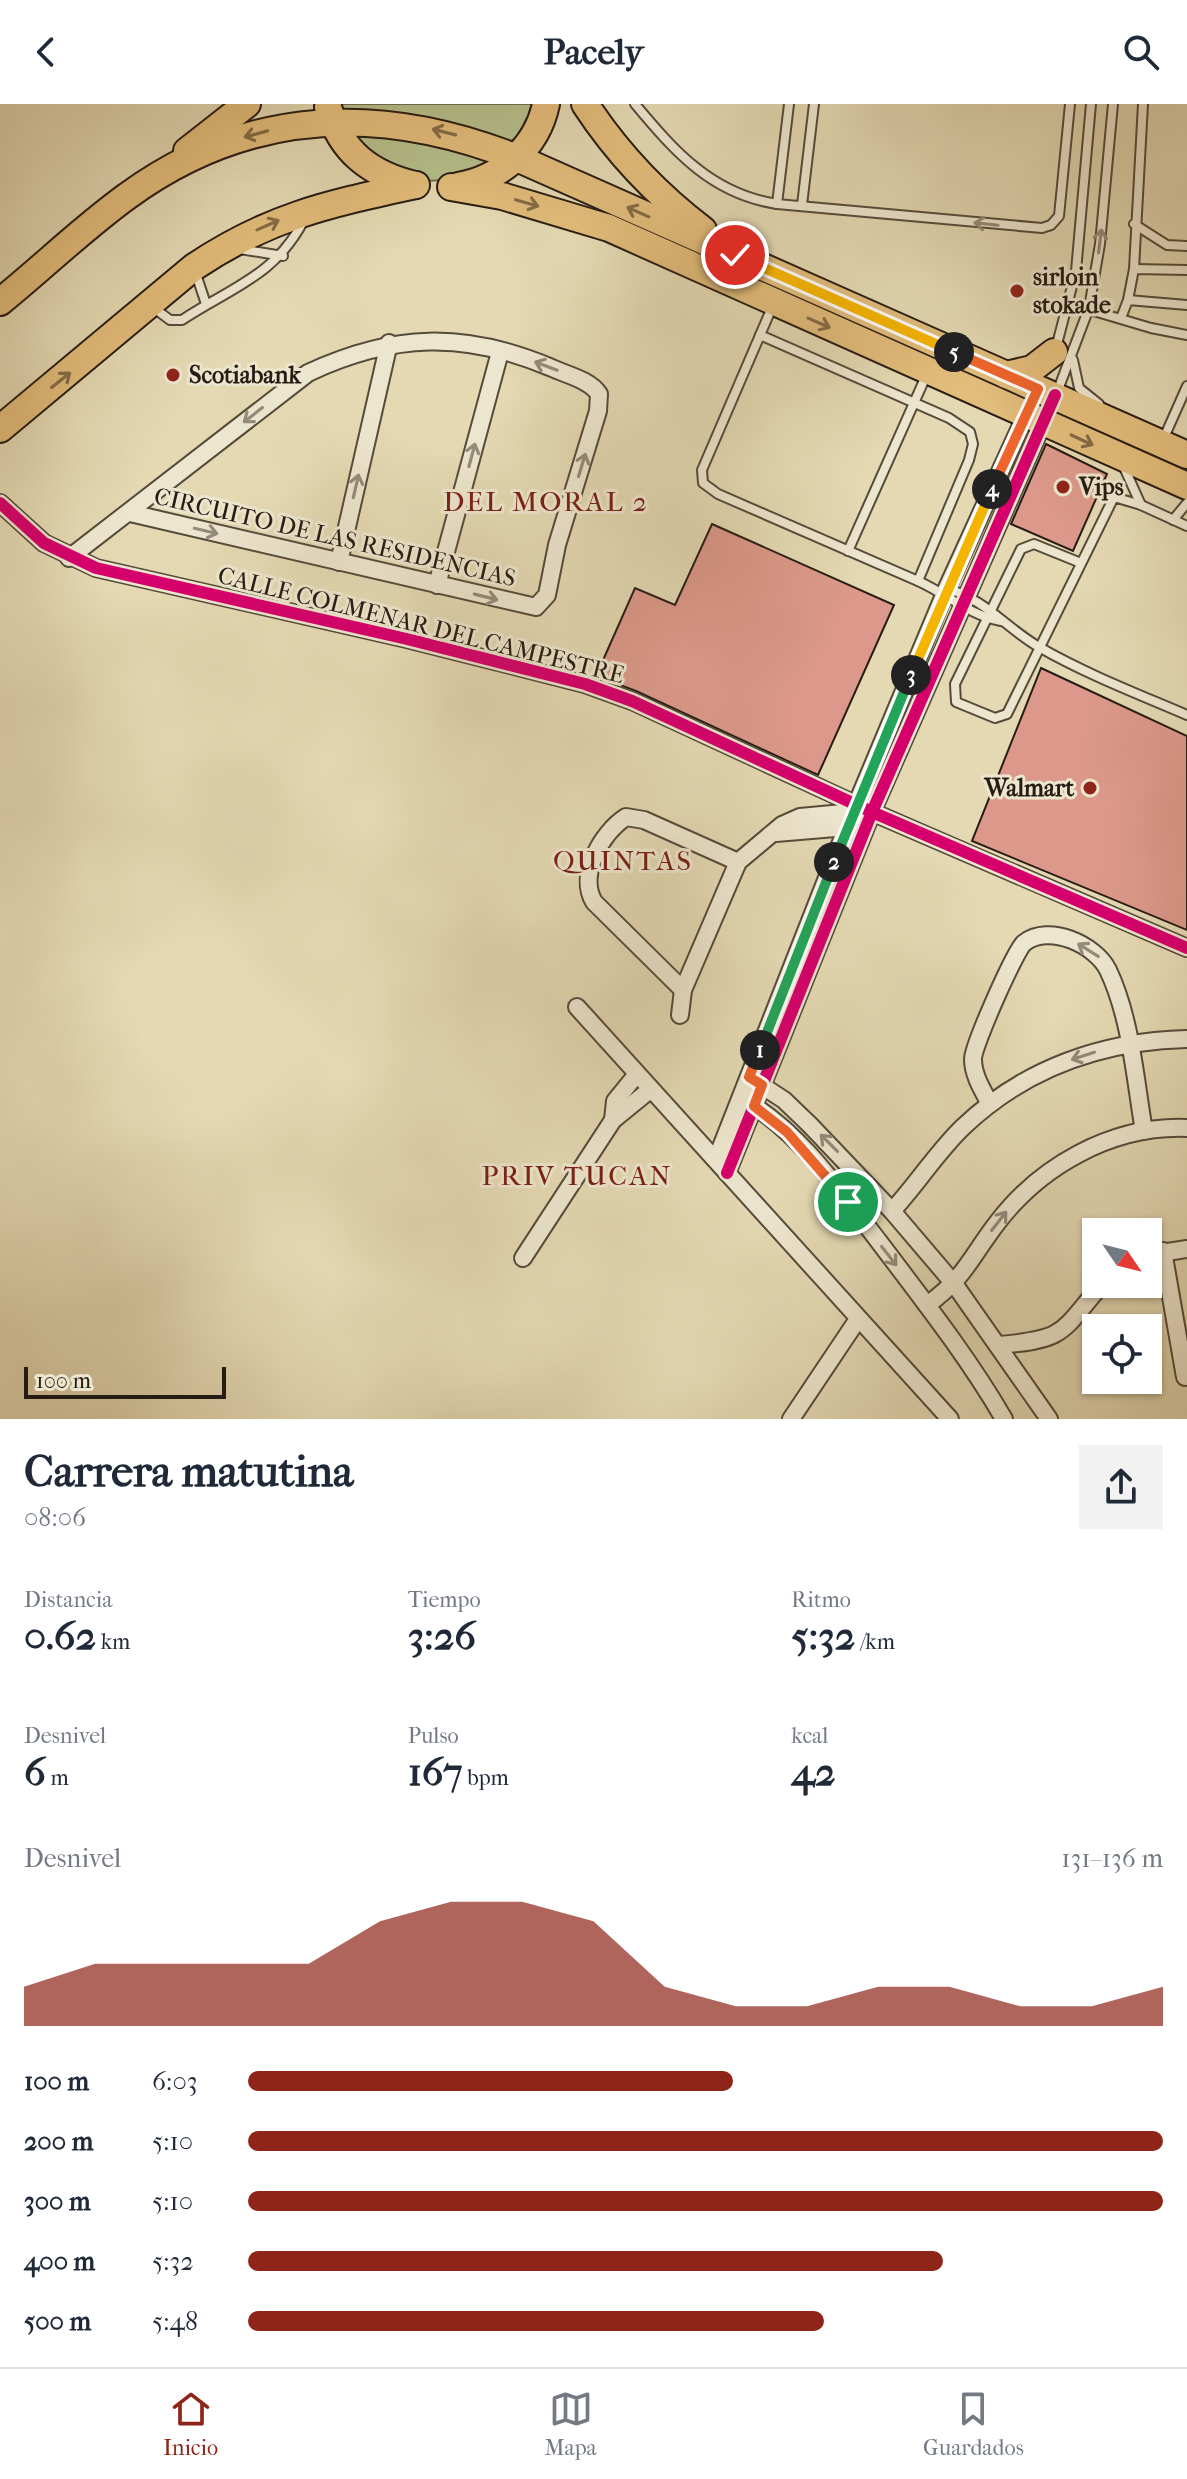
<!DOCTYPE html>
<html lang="es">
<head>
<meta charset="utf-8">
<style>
  :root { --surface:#fff; --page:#f2f2f3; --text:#1f2937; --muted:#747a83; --line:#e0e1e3; --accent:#8f2418 }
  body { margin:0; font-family:"IM FELL French Canon",serif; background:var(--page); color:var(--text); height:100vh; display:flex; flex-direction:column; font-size:30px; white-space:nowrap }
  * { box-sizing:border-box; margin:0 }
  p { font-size:26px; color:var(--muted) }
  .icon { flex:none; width:44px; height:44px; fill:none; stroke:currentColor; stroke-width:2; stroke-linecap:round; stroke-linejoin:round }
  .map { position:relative; height:1315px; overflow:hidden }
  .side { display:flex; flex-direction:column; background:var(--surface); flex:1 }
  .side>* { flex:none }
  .needle { width:52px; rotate:125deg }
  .buttons { position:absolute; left:1082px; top:1114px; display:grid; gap:16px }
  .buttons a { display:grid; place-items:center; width:80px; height:80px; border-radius:0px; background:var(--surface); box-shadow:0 2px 6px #0004; font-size:40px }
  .scale { position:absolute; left:24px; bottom:20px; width:202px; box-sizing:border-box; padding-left:8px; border:4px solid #271c13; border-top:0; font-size:22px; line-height:28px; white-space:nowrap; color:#271c13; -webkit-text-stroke:6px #ede6ce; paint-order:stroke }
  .pin { position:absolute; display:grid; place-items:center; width:68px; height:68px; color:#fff; margin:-34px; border:4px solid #fff; border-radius:50%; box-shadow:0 2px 8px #0007 }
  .km { position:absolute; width:40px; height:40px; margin:-20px; border-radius:50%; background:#222; color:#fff; font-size:22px; line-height:40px; text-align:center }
  .round { display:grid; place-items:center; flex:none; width:84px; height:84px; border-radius:0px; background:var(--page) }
  .head { display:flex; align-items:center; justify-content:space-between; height:136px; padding:0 24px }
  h1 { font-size:44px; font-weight:700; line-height:60px }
  .stats { display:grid; grid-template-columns:repeat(3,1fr); gap:12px; height:136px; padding:8px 24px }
  .stats div { display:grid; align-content:center }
  .stats b { font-size:40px; font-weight:700 }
  .stats small { font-size:22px; font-weight:400 }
  .stats p { font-size:22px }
  .chart { height:224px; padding:16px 24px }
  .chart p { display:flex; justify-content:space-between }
  .chart svg { width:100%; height:144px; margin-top:8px; fill:var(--accent); opacity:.7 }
  ul { padding:0 24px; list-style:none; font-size:26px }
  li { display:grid; grid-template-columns:128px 96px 1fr; align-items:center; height:60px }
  li i { height:20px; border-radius:10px; background:var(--accent) }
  header { display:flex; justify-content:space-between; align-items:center; height:104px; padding:0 24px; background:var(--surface); font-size:36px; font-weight:700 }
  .dock { display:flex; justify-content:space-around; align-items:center; height:112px; border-top:2px solid var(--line); background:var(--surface); font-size:22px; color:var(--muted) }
  .dock a { display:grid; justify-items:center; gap:4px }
  .dock .current { color:var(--accent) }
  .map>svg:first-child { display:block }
  .green { fill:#b5bf8b; stroke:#6e6e4f; stroke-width:2 }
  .building { fill:#dc998b; stroke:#271c13; stroke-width:2 }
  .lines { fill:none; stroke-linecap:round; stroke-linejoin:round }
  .service-casing { stroke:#564b3b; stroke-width:12 }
  .minor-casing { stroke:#564b3b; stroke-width:20 }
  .primary-casing { stroke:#271c13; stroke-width:30 }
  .service { stroke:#ede6ce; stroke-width:8 }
  .minor { stroke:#ede6ce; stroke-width:16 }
  .primary { stroke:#e2bc7a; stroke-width:26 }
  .cycleway-casing { stroke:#ede6ce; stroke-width:17 }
  .cycleway { stroke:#d6006c; stroke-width:12 }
  .oneway { stroke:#846c46 }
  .oneway2 { stroke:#948b7a }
  .split-1-casing { stroke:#fff; stroke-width:16 }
  .split-2-casing { stroke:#fff; stroke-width:16 }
  .split-3-casing { stroke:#fff; stroke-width:16 }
  .split-4-casing { stroke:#fff; stroke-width:16 }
  .split-5-casing { stroke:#fff; stroke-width:16 }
  .split-6-casing { stroke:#fff; stroke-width:16 }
  .split-1 { stroke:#f0652b; stroke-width:10 }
  .split-2 { stroke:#22a559; stroke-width:10 }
  .split-3 { stroke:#22a559; stroke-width:10 }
  .split-4 { stroke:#f5b400; stroke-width:10 }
  .split-5 { stroke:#f0652b; stroke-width:10 }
  .split-6 { stroke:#f5b400; stroke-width:10 }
  .poi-dot { fill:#8f2418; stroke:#ede6ce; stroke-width:3 }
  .labels { text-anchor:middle; stroke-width:6; stroke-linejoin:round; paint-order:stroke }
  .poi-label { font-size:24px; font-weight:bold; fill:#271c13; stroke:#ede6ce; text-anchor:start }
  .street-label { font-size:24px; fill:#271c13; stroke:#ede6ce }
  .quarter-label { font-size:28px; letter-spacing:2px; fill:#7a1f14; stroke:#ede6ce }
</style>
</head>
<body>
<header><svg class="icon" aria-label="back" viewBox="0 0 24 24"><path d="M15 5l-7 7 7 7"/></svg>Pacely<svg class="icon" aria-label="search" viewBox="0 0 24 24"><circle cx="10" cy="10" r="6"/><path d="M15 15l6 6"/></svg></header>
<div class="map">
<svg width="1187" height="1315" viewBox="0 0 1187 1315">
  <rect width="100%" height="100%" fill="#e4d9b3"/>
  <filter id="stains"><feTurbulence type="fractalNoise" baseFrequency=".0025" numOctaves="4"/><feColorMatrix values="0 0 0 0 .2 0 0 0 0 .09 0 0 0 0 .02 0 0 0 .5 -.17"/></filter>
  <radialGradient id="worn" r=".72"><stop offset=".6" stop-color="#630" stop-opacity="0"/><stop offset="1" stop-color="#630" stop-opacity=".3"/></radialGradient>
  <g class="green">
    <path d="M337,0H535L512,42C456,16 402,9 341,8Z"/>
    <path d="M356,26L382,29L494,56C471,73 431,83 403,72C385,64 367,45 352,33Z"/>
  </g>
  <g class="building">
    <path d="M1046,340L1107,370L1073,447L1011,420Z"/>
    <path d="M712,420L894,501L818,671L636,587L596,572L635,484L675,501Z"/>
    <path d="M1041,564L1187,632V826L972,737Z"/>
  </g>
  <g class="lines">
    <g class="service-casing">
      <g id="service">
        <path d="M635,0C675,48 712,90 777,100L1042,124L1051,121L1059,112L1070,0"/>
        <path d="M777,100L789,0"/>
        <path d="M802,101L814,0"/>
        <path d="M1134,120L1167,141L1187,142"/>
        <path d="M240,145L283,152"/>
        <path d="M1134,165L1143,0"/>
        <path d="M195,167L206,200"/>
        <path d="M1128,196L1134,165L1187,166"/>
        <path d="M1070,200L1151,224L1187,231"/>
        <path d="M773,201L702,366L703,379L718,390L918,477C947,490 969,511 1001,517"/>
        <path d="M154,204L170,216H182C232,183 275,172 304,116"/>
        <path d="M1121,214L1128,196L1187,201"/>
        <path d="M760,231L949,314L970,328L973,340L969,356L918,477"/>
        <path d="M1056,244L1076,167L1091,0"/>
        <path d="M1073,256L1079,284L1099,300"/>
        <path d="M1056,291L1089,204L1100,140L1113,0"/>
        <path d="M1163,336L1187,282"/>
        <path d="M1123,361L1141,401"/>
        <path d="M1173,416L1187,399"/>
        <path d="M848,447L926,272"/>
        <path d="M1081,459L1034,440L1021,445L955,580L956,598L995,614L1007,610L1114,393L1141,401L1187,422"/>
        <path d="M945,484C984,494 1006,524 1039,543C1086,570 1138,590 1187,611"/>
      </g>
    </g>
    <g class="minor-casing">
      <g id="minor">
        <path d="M0,399L44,439L96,464L407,535L585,580L632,597L872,708L1187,844"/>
        <path d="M69,454L308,269C393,229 465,227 552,264C567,271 590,276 599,290L598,307L557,441L547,491L536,503L130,409"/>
        <path d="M339,458L389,239"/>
        <path d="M437,481L500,248"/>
        <path d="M776,729L847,723"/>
        <path d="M683,886L594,798C578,771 601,729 626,713L644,716L738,758"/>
        <path d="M577,903L950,1315"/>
        <path d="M680,911L683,886L738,758L782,721L800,713L854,708"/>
        <path d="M755,977L784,996L810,1021L892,1107L955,1181L1049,1315"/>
        <path d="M746,997C802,1030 841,1089 880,1139C923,1196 968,1253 1004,1315"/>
        <path d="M990,1000C982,985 973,971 973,955C973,942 1015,847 1024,839C1049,819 1096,841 1108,866C1131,914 1135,975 1144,1027"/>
        <path d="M613,1016L615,997L637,970"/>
        <path d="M716,1056L847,723L947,484L1029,304"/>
        <path d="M727,1069L872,708L1046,312"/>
        <path d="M892,1107C917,1080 937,1048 963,1023C1025,964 1103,937 1187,935"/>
        <path d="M1163,1147L1185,1273"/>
        <path d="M1148,1151L1187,1145"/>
        <path d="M523,1154L613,1016L651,985"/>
        <path d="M927,1201C964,1174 968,1158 994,1123C1038,1063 1111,1021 1187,1024"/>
        <path d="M999,1241C1067,1235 1060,1229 1102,1180"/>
        <path d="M791,1315L858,1215"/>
      </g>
    </g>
    <g class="primary-casing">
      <g id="primary">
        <path d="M585,0C617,49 657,91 703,126"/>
        <path d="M328,3C341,48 370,70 415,81"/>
        <path d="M187,47L247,0"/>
        <path d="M458,82C500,75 537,44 546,0"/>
        <path d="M451,83L502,92L609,124L1187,382"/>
        <path d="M0,198C42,164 82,125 126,93C247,4 381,0 517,54L1187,351"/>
        <path d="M1006,271L1032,265L1054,248"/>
        <path d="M0,325L194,163C270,112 329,100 416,81"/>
      </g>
    </g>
    <use href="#service" class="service"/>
    <use href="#minor" class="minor"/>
    <use href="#primary" class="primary"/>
    <g class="cycleway-casing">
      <g id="cycleway">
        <path d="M0,399L44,439L96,464L407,535L585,580L632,597L872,708L1187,844"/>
        <path d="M727,1069L872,708L1055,291"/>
      </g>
    </g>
    <use href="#cycleway" class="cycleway"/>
  </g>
  <defs><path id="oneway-shaft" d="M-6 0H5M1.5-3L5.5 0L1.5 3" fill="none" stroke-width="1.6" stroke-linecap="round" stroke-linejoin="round" transform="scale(2)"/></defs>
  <g class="oneway">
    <use href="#oneway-shaft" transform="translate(444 28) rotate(-166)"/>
    <use href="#oneway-shaft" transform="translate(256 30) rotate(165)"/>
    <use href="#oneway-shaft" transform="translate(527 99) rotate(16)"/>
    <use href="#oneway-shaft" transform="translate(638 108) rotate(-156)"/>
    <use href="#oneway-shaft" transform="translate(268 121) rotate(-24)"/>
    <use href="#oneway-shaft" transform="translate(819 219) rotate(24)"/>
    <use href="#oneway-shaft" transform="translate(61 276) rotate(-39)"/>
    <use href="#oneway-shaft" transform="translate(1082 336) rotate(25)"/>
  </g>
  <g class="oneway2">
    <use href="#oneway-shaft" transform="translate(986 120) rotate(-174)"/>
    <use href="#oneway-shaft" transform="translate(1100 137) rotate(-83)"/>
    <use href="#oneway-shaft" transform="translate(546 262) rotate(-159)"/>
    <use href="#oneway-shaft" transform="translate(253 311) rotate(142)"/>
    <use href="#oneway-shaft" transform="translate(472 351) rotate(-75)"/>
    <use href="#oneway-shaft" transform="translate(582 361) rotate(-73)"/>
    <use href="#oneway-shaft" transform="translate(356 382) rotate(-77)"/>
    <use href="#oneway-shaft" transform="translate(206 427) rotate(13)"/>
    <use href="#oneway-shaft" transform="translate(486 493) rotate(14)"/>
    <use href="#oneway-shaft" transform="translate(1088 846) rotate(-148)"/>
    <use href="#oneway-shaft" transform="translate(1083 952) rotate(162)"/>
    <use href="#oneway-shaft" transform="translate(829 1039) rotate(-135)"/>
    <use href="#oneway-shaft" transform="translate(999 1117) rotate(-52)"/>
    <use href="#oneway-shaft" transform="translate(889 1152) rotate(52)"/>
  </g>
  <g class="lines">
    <g class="split-1-casing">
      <path id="split-1" d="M760,946L749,973L762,981L754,1002L787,1028L848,1098"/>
    </g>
    <g class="split-2-casing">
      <path id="split-2" d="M760,946L834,758"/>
    </g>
    <g class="split-3-casing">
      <path id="split-3" d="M834,758L911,571"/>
    </g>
    <g class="split-4-casing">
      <path id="split-4" d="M911,571L992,385"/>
    </g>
    <g class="split-5-casing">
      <path id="split-5" d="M954,248L1038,285L992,385"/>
    </g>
    <g class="split-6-casing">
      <path id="split-6" d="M735,151L954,248"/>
    </g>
    <use href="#split-1" class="split-1"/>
    <use href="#split-2" class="split-2"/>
    <use href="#split-3" class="split-3"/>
    <use href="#split-4" class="split-4"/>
    <use href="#split-5" class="split-5"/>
    <use href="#split-6" class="split-6"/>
  </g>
  <g class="poi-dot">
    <circle cx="1017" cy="187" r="8"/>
    <circle cx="173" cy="271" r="8"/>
    <circle cx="1063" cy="383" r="8"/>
    <circle cx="1090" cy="684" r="8"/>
  </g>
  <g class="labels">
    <g class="poi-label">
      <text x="1033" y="181">sirloin<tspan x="1033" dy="28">stokade</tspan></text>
      <text x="189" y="279">Scotiabank</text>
      <text x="1079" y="391">Vips</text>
      <text x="1074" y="692" text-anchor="end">Walmart</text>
    </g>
    <g class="street-label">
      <text transform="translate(335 433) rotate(13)" y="8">CIRCUITO DE LAS RESIDENCIAS</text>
      <text transform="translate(421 521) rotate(14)" y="8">CALLE COLMENAR DEL CAMPESTRE</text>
    </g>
    <g class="quarter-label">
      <text x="546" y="407">DEL MORAL 2</text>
      <text x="623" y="766">QUINTAS</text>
      <text x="577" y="1081">PRIV TUCAN</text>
    </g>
  </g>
  <rect width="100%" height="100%" filter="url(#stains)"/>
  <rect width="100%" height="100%" fill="url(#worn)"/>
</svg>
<div class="buttons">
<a><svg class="needle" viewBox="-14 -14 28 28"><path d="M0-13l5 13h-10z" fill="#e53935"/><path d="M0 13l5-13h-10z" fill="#747a83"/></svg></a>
<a><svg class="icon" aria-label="locate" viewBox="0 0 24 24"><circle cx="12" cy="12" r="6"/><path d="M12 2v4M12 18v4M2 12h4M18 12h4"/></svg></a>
</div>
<div class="scale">100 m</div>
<div class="pin" style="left:848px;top:1098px;background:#1e9e55"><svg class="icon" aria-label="arrive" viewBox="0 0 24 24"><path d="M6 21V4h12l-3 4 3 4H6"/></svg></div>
<div class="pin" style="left:735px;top:151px;background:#d93025"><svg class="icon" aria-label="check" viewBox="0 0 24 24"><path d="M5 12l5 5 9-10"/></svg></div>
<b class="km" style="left:760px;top:946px">1</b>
<b class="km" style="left:834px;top:758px">2</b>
<b class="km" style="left:911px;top:571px">3</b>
<b class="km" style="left:992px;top:385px">4</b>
<b class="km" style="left:954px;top:248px">5</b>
</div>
<section class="side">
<div class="head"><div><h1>Carrera matutina</h1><p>08:06</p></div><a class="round"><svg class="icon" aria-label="share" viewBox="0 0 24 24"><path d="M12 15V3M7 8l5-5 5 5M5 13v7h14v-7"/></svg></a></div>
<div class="stats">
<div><p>Distancia</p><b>0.62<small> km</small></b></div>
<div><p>Tiempo</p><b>3:26</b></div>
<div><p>Ritmo</p><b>5:32<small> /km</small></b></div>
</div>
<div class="stats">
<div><p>Desnivel</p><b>6<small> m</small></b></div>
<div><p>Pulso</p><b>167<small> bpm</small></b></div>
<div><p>kcal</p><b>42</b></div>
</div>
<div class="chart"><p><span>Desnivel</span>131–136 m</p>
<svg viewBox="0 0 160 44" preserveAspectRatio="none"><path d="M0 44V32L10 25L20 25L30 25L40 25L50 12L60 6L70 6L80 12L90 32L100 38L110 38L120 32L130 32L140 38L150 38L160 32V44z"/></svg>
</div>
<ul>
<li><b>100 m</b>6:03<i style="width:53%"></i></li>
<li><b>200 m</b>5:10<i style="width:100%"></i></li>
<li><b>300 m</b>5:10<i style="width:100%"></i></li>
<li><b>400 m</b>5:32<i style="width:76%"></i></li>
<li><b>500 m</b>5:48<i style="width:63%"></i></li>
</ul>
</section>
<nav class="dock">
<a class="current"><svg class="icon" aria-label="home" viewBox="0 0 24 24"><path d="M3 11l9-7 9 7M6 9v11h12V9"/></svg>Inicio</a>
<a><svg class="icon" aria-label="map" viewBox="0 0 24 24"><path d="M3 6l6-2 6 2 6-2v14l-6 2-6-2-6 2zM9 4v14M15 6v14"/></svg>Mapa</a>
<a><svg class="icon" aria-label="saved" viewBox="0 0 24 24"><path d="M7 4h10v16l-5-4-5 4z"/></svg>Guardados</a>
</nav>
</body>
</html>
